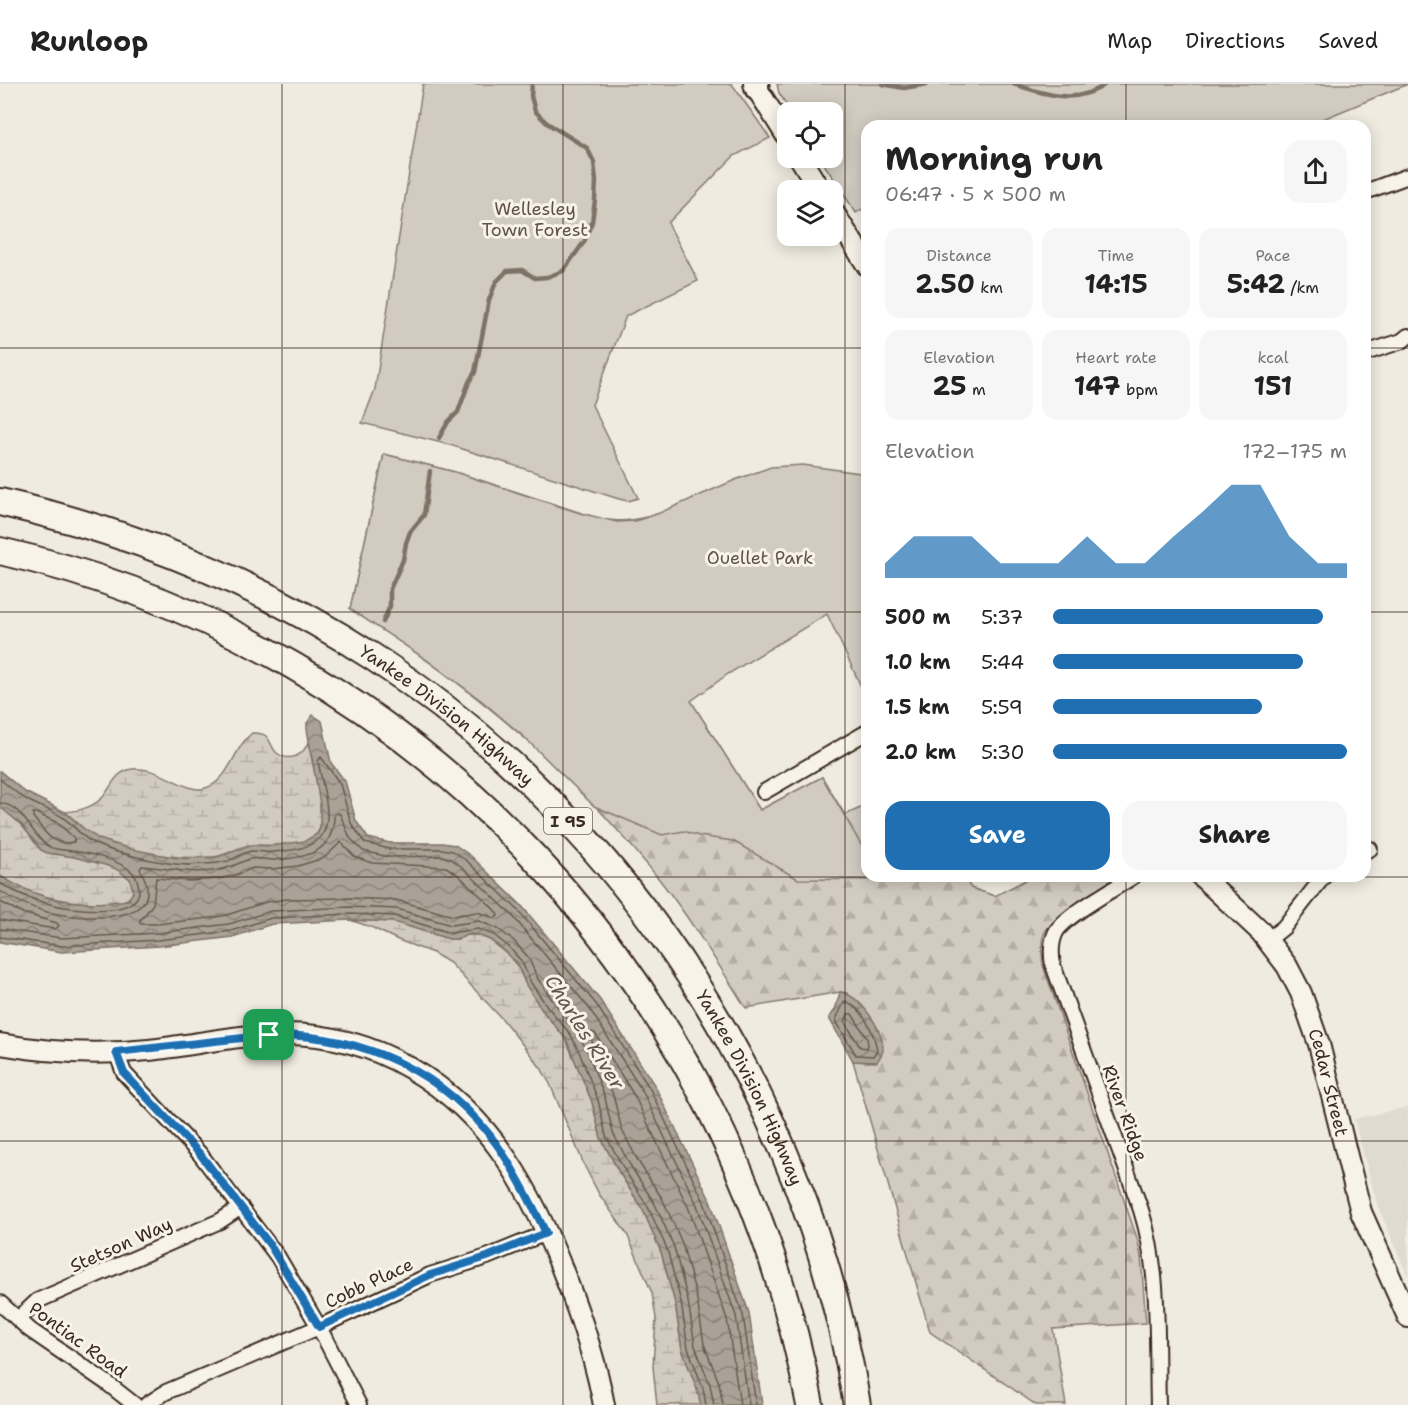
<!DOCTYPE html>
<html lang="en">
<head>
<meta charset="utf-8">
<style>
  :root { --surface:#fff; --page:#f6f6f6; --text:#222; --muted:#767676; --line:#e0e0e0; --accent:#1f6fb2 }
  body { margin:0; font-family:"Shantell Sans",sans-serif; background:var(--page); color:var(--text); height:100vh; display:flex; flex-direction:column; font-size:22px; white-space:nowrap }
  * { box-sizing:border-box; margin:0 }
  p { font-size:20px; color:var(--muted) }
  .icon { flex:none; width:33px; height:33px; fill:none; stroke:currentColor; stroke-width:2; stroke-linecap:round; stroke-linejoin:round }
  .map { position:relative; flex:1; overflow:hidden }
  .side { position:absolute; left:861px; top:36px; width:510px; height:762px; display:flex; flex-direction:column; background:var(--surface); border-radius:18px; box-shadow:0 3px 15px #0003 }
  .side>* { flex:none }
  .controls { position:absolute; left:777px; top:18px; display:grid; gap:12px }
  .controls a { display:grid; place-items:center; width:66px; height:66px; border-radius:12px; background:var(--surface); box-shadow:0 3px 15px #0003; font-size:30px }
  .pin { position:absolute; display:grid; place-items:center; width:51px; height:51px; color:#fff; margin:-26px; border-radius:12px; box-shadow:0 3px 9px #0006 }
  .round { display:grid; place-items:center; flex:none; width:63px; height:63px; border-radius:18px; background:var(--page) }
  .head { display:flex; align-items:center; justify-content:space-between; height:102px; padding:0 24px }
  h1 { font-size:33px; font-weight:700; line-height:45px }
  .metrics { display:grid; grid-template-columns:repeat(3,1fr); gap:9px; height:102px; padding:6px 24px }
  .metrics div { display:grid; align-content:center; border-radius:15px; background:var(--page); text-align:center }
  .metrics b { font-size:26px; font-weight:700 }
  .metrics small { font-size:16px; font-weight:400 }
  .metrics p { font-size:16px }
  .chart { height:168px; padding:12px 24px }
  .chart p { display:flex; justify-content:space-between }
  .chart svg { width:100%; height:108px; margin-top:6px; fill:var(--accent); opacity:.7 }
  .action { display:flex; gap:12px; margin-top:auto; padding:12px 24px }
  .action a { flex:1; height:69px; border-radius:18px; background:var(--accent); color:#fff; font-size:24px; font-weight:700; line-height:69px; text-align:center }
  .action a+a { background:var(--page); color:var(--text) }
  ul { padding:0 24px; list-style:none; font-size:20px }
  li { display:grid; grid-template-columns:96px 72px 1fr; align-items:center; height:45px }
  li i { height:15px; border-radius:8px; background:var(--accent) }
  header { display:flex; align-items:center; gap:36px; box-sizing:border-box; height:84px; padding:0 30px; background:var(--surface); border-bottom:2px solid var(--line) }
  header strong { font-size:28px }
  nav { display:flex; gap:33px; margin-inline-start:auto; font-size:21px }
  .map>svg:first-child { display:block }
  .built { fill:#e0dbd0 }
  .forest { fill:url(#forest-firs); stroke:#867a6f; stroke-width:1.5 }
  .wetland { fill:url(#wetland-marsh); stroke:#867a6f; stroke-width:1.5 }
  .green { fill:#d1cbc0; stroke:#867a6f; stroke-width:1.5 }
  .water { fill:url(#water-waves); stroke:#7e7266; stroke-width:1.5 }
  .lines { fill:none; stroke-linecap:round; stroke-linejoin:round }
  .shore { stroke:#675a4e; stroke-width:1.5 }
  .stream { stroke:#7e7266; stroke-width:4.5 }
  .minor-casing { stroke:#3b2a1e; stroke-width:18 }
  .secondary-casing { stroke:#3b2a1e; stroke-width:24 }
  .trunk-casing { stroke:#3b2a1e; stroke-width:27 }
  .motorway-casing { stroke:#3b2a1e; stroke-width:30 }
  .minor { stroke:#f7f3e8; stroke-width:14 }
  .secondary { stroke:#f7f3e8; stroke-width:20 }
  .trunk { stroke:#f7f3e8; stroke-width:22 }
  .motorway { stroke:#f7f3e8; stroke-width:26 }
  .route-casing { stroke:#fff; stroke-width:12 }
  .route { stroke:#1f6fb2; stroke-width:8 }
  .grid { fill:none; stroke:#3b2a1e; stroke-width:1.5; stroke-opacity:0.55 }
  .labels { text-anchor:middle; stroke-width:6; stroke-linejoin:round; paint-order:stroke }
  .shield { fill:#f7f3e8; stroke:#73665b; stroke-width:1.5 }
  .shield-label { font-size:16px; font-weight:bold; fill:#3b2a1e }
  .park-label { font-size:18px; fill:#605246; stroke:#f7f3e8 }
  .street-label { font-size:18px; fill:#3b2a1e; stroke:#f7f3e8 }
  .water-label { font-size:20px; font-style:italic; fill:#625448; stroke:#f7f3e8 }
</style>
</head>
<body>
<header>
<strong>Runloop</strong>
<nav><a>Map</a><a>Directions</a><a>Saved</a></nav>
</header>
<div class="map">
<svg width="1408" height="1321" viewBox="0 0 1408 1321">
  <defs>
    <pattern id="forest-firs" width="22" height="20" patternUnits="userSpaceOnUse" patternTransform="scale(1.5)"><rect width="22" height="20" fill="#d1cbc0"/><path d="M5 1l3.5 6h-7zM16 11l3.5 6h-7z" fill="#b4aea5"/></pattern>
    <pattern id="wetland-marsh" width="20" height="14" patternUnits="userSpaceOnUse" patternTransform="scale(1.5)"><rect width="20" height="14" fill="#d1cbc0"/><path d="M1 5h8M5 5V1M11 12h8M15 12V8" fill="none" stroke="#b4aea5"/></pattern>
    <pattern id="water-waves" width="16" height="10" patternUnits="userSpaceOnUse" patternTransform="scale(1.5)"><rect width="16" height="10" fill="#aaa296"/><path d="M0 5q4-4 8 0t8 0" fill="none" stroke="#8c847a"/></pattern>
  </defs>
  <rect width="100%" height="100%" fill="#efebe0"/>
  <filter id="ink" filterUnits="userSpaceOnUse"><feTurbulence type="fractalNoise" baseFrequency=".0167" numOctaves="2"/><feDisplacementMap in="SourceGraphic" scale="12" xChannelSelector="R" yChannelSelector="G"/><feConvolveMatrix kernelMatrix="1 2 1 2 8 2 1 2 1" color-interpolation-filters="sRGB"/></filter>
  <g filter="url(#ink)">
    <path class="built" d="M1408,1023V1192L1377,1120L1354,1035Z"/>
    <path class="forest" d="M384,370L455,388L600,435C621,439 637,436 657,430L691,617L760,726L822,693L845,731L867,721V792H963L971,804L995,812L1033,792H1123C1105,804 1054,831 1045,848C1040,858 1042,870 1043,881L1137,1154L1141,1172L1146,1239L1053,1245L1066,1321H1036L930,1248L853,977L868,978L848,909L840,908L746,924C718,880 691,836 659,795C574,688 466,597 350,525Z"/>
    <g class="wetland">
      <path d="M252,649C257,649 262,649 266,652C271,657 272,665 277,669C290,679 304,671 308,658C311,676 328,733 318,748C308,765 270,761 253,761C240,760 228,772 214,773C182,776 120,768 93,752C82,745 75,735 65,728C79,727 92,724 103,713C112,702 115,688 132,685C159,681 187,711 206,704C231,695 233,664 252,649Z"/>
      <path d="M0,723C10,730 19,738 27,748C31,752 36,762 41,766C44,768 51,768 55,769C72,773 122,779 131,796C151,836 47,814 32,809C20,805 10,798 0,792Z"/>
      <path d="M350,836L394,838L449,855H458L467,851H478L490,856L505,868L517,881L526,901L542,926L566,955L592,1018L601,1054L619,1088L643,1126L661,1168L675,1219L682,1265L697,1305L701,1321H657L653,1283L656,1234L652,1209L627,1150L599,1110L585,1083L550,1000L541,984L504,937L450,879L433,869L398,856L371,843Z"/>
    </g>
    <g class="green">
      <path d="M423,0H732L770,54L734,72L668,139L698,197L626,232L592,321L638,414L628,417L619,415L450,361L362,339L375,305Z"/>
      <path d="M777,0H1408L1311,40L1263,42H867V122L856,129L820,74H832V28H791L779,9Z"/>
      <path d="M384,370L455,388L580,429L617,438L635,437L657,430L735,396L771,383L803,381L867,390V615L827,530L728,590L691,617L760,726L822,693L867,771V792H879L881,796L798,795L733,757L699,752L684,747L662,751L594,722L524,653L482,617L427,576L350,525Z"/>
    </g>
    <g class="water">
      <path d="M313,631L322,637L331,679L345,697L356,737L368,754L390,759H442L455,761L471,772L521,821L600,916L655,1002L710,1116L749,1229L762,1321H701L697,1305L682,1265L675,1219L661,1168L643,1126L619,1088L601,1054L592,1018L566,955L542,926L526,901L518,881L506,868L490,856L478,851H467L458,855H449L394,838L350,836L272,840L233,853L159,862L62,868L0,858V792C42,818 79,823 128,816L133,808L130,795L116,785L105,781L74,773L47,769L41,766L22,741L0,723V687L25,708L65,728L83,744L99,755L131,765L177,774L217,773L253,761L271,762L305,757L317,750L320,745V720L307,645V639Z"/>
      <path d="M840,908C860,911 883,945 883,965C883,970 879,974 877,978L853,977L829,934L835,926Z"/>
    </g>
    <g class="lines">
      <g class="shore">
        <path d="M0,695C9,703 18,711 29,717C40,723 52,726 62,733C72,739 79,750 90,757C109,769 168,781 192,781C204,780 216,780 228,777C236,774 245,767 253,767C259,767 265,769 272,768C345,765 328,731 318,677L321,673L340,700L351,739L365,759L390,765H442L453,767L467,777L517,825L596,920L650,1005L704,1118L743,1231L756,1321"/>
        <path d="M0,719C22,721 31,749 46,761C53,767 64,765 72,767C89,769 126,777 135,792C138,795 138,801 139,805C141,835 68,825 50,820C32,816 16,809 0,799"/>
        <path d="M33,729H36L58,739L74,754V758C51,762 46,749 33,733Z"/>
        <path d="M341,758L355,773L372,779L446,783L457,790L490,821L497,829L498,832L494,834L477,828L453,832L396,816L349,814L287,815L266,818L227,831L210,834L157,840H141L139,838L153,820L156,794L190,797L218,795L236,791L253,784L272,785L298,782L324,774Z"/>
        <path d="M0,807C15,817 30,823 47,828C78,835 174,844 140,785L142,782C169,784 192,791 220,786C231,784 240,778 250,775C257,773 266,776 273,776C305,774 334,770 334,731L337,729L340,730L350,754L363,767L389,773L441,772L450,774L462,783L511,830L589,924L643,1008L697,1121L736,1232L749,1321"/>
        <path d="M0,818L22,829L57,839L59,842L55,845L0,836"/>
        <path d="M0,845L62,854L158,849L229,840L271,827L350,823L397,825L451,841L479,837L498,845L514,857L528,873L538,895L553,917L577,947L587,967L605,1014L613,1049L630,1081L655,1120L674,1163L688,1217L695,1262L710,1301L714,1321"/>
        <path d="M0,853L62,862L158,856L231,847L271,834L350,830L395,832L450,849L478,845L494,851L509,863L522,878L531,899L547,922L571,951L580,970L598,1016L606,1052L624,1085L648,1123L667,1165L681,1218L688,1264L703,1304L706,1321"/>
        <path d="M845,917C863,924 874,948 877,966L873,972L856,971L837,939L836,935Z"/>
        <path d="M848,930H852L867,954L868,961L867,964L860,963L845,938Z"/>
        <path d="M723,1321L719,1299L704,1260L697,1215L682,1159L663,1116L638,1077L622,1046L613,1011L590,952L591,948L595,949L635,1013L689,1125L727,1235L740,1321"/>
      </g>
      <g class="stream">
        <path d="M882,0L904,4L928,0"/>
        <path d="M1013,0C1046,10 1075,22 1106,0"/>
        <path d="M439,354L448,338L458,328L469,298L475,288L489,216L496,198L507,187L522,186L535,194L547,193L563,187L584,158L592,138L595,116L596,97L594,78L587,64L547,39L535,27L531,12L532,0"/>
        <path d="M383,538L390,522V505L403,476L406,459L410,448L424,431L430,387"/>
      </g>
      <g class="minor-casing">
        <g id="minor">
          <path d="M1365,108L1408,92"/>
          <path d="M1365,269L1402,257L1408,252"/>
          <path d="M764,708L867,648"/>
          <path d="M1365,767L1370,765"/>
          <path d="M1134,792C1116,804 1066,831 1056,848C1051,858 1051,870 1053,881L1141,1126C1161,1190 1156,1255 1158,1321"/>
          <path d="M1268,856L1284,843L1324,792"/>
          <path d="M116,968L124,989L200,1070L278,1173L319,1243L359,1321"/>
          <path d="M0,1219L30,1246L107,1299L135,1321"/>
          <path d="M18,1235L37,1217L220,1137L241,1123"/>
          <path d="M146,1321L166,1308L319,1243L430,1191L487,1173L546,1149"/>
        </g>
      </g>
      <g class="secondary-casing">
        <g id="secondary">
          <path d="M754,0L788,54"/>
          <path d="M800,74L820,106"/>
          <path d="M832,126L867,181"/>
          <path id="s1" d="M1201,792L1261,848L1287,882L1301,909L1319,960L1361,1128L1408,1233"/>
          <path d="M0,960C50,969 99,971 149,966C195,961 239,950 285,950C329,950 372,962 410,984C493,1032 533,1109 566,1195C582,1236 596,1278 604,1321"/>
        </g>
      </g>
      <g class="trunk-casing">
        <path id="trunk" d="M757,0V5"/>
      </g>
      <g class="motorway-casing">
        <g id="motorway">
          <path id="s2" d="M0,418C132,448 259,499 373,573C629,739 809,1020 857,1321"/>
          <path d="M0,467C421,563 731,900 810,1321"/>
        </g>
      </g>
      <use href="#minor" class="minor"/>
      <use href="#secondary" class="secondary"/>
      <use href="#trunk" class="trunk"/>
      <use href="#motorway" class="motorway"/>
    </g>
  </g>
  <g class="lines" filter="url(#ink)">
    <g class="route-casing">
      <path id="route" d="M269,951C361,949 447,988 500,1065C518,1092 532,1120 546,1149L487,1173L430,1191L319,1243L270,1161L200,1070L124,989L116,968Z"/>
    </g>
    <use href="#route" class="route"/>
  </g>
  <path class="grid" d="M282,0V1321M563,0V1321M845,0V1321M1126,0V42M0,264H867M1365,264H1408M0,528H867M1365,528H1408M1126,792V1321M0,793H1408M0,1057H1408"/>
  <g class="labels">
    <rect class="shield" x="544" y="724" width="48" height="26" rx="4.5"/>
    <g class="shield-label">
      <text x="568" y="743">I 95</text>
    </g>
    <g class="park-label">
      <text x="535" y="131">Wellesley<tspan x="535" dy="21">Town Forest</tspan></text>
      <text x="760" y="480">Ouellet Park</text>
    </g>
    <g class="street-label">
      <text dy="6" stroke="none"><textPath href="#s2" startOffset="500">Yankee Division Highway</textPath></text>
      <text dy="6" stroke="none"><textPath href="#s1" startOffset="249">Cedar Street</textPath></text>
      <text dy="6" stroke="none"><textPath href="#s2" startOffset="986">Yankee Division Highway</textPath></text>
      <text transform="translate(1125 1029) rotate(70)" y="6">River Ridge</text>
      <text transform="translate(121 1161) rotate(-24)" y="6">Stetson Way</text>
      <text transform="translate(369 1199) rotate(-25)" y="6">Cobb Place</text>
      <text transform="translate(78 1256) rotate(36)" y="6">Pontiac Road</text>
    </g>
    <g class="water-label">
      <text transform="translate(585 948) rotate(58)" y="7">Charles River</text>
    </g>
  </g>
</svg>
<div class="controls">
<a><svg class="icon" aria-label="locate" viewBox="0 0 24 24"><circle cx="12" cy="12" r="6"/><path d="M12 2v4M12 18v4M2 12h4M18 12h4"/></svg></a>
<a><svg class="icon" aria-label="layers" viewBox="0 0 24 24"><path d="M12 4l9 5-9 5-9-5zM3 14l9 5 9-5"/></svg></a>
</div>
<div class="pin" style="left:269px;top:951px;background:#1e9e55"><svg class="icon" aria-label="arrive" viewBox="0 0 24 24"><path d="M6 21V4h12l-3 4 3 4H6"/></svg></div>
<section class="side">
<div class="head"><div><h1>Morning run</h1><p>06:47 · 5 × 500 m</p></div><a class="round"><svg class="icon" aria-label="share" viewBox="0 0 24 24"><path d="M12 15V3M7 8l5-5 5 5M5 13v7h14v-7"/></svg></a></div>
<div class="metrics">
<div><p>Distance</p><b>2.50<small> km</small></b></div>
<div><p>Time</p><b>14:15</b></div>
<div><p>Pace</p><b>5:42<small> /km</small></b></div>
</div>
<div class="metrics">
<div><p>Elevation</p><b>25<small> m</small></b></div>
<div><p>Heart rate</p><b>147<small> bpm</small></b></div>
<div><p>kcal</p><b>151</b></div>
</div>
<div class="chart"><p><span>Elevation</span>172–175 m</p>
<svg viewBox="0 0 160 44" preserveAspectRatio="none"><path d="M0 44V38L10 27L20 27L30 27L40 38L50 38L60 38L70 27L80 38L90 38L100 27L110 17L120 6L130 6L140 27L150 38L160 38V44z"/></svg>
</div>
<ul>
<li><b>500 m</b>5:37<i style="width:92%"></i></li>
<li><b>1.0 km</b>5:44<i style="width:85%"></i></li>
<li><b>1.5 km</b>5:59<i style="width:71%"></i></li>
<li><b>2.0 km</b>5:30<i style="width:100%"></i></li>
</ul>
<div class="action"><a>Save</a><a>Share</a></div>
</section>
</div>
</body>
</html>
